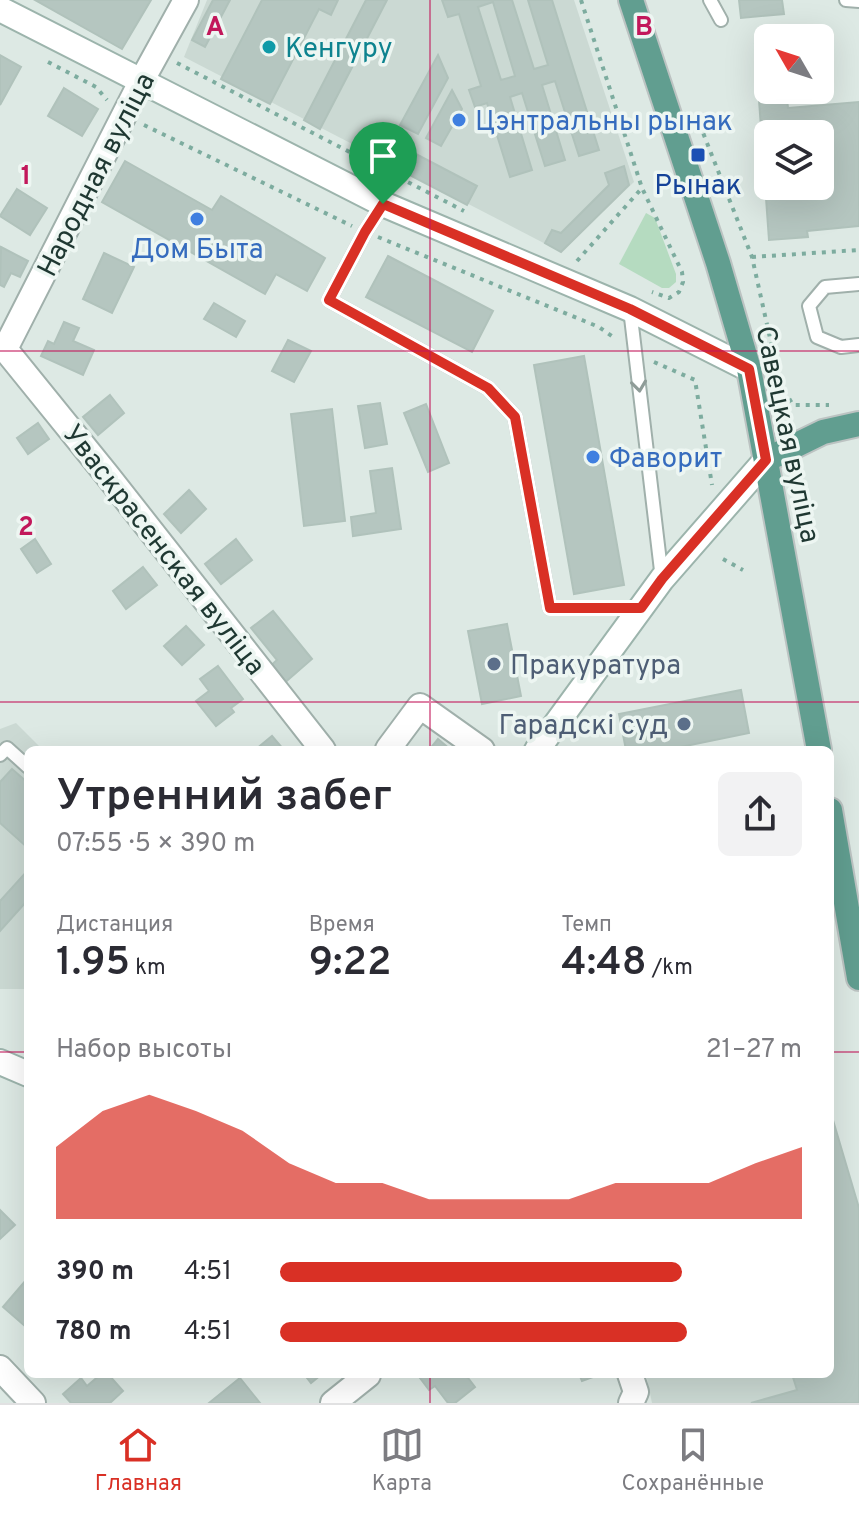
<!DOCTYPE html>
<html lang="ru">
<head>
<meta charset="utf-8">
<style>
  :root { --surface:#fff; --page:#f2f2f3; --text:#2b2b33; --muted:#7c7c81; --line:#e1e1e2; --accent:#d93025 }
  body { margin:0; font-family:Overpass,sans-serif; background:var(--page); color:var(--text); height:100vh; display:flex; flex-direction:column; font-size:30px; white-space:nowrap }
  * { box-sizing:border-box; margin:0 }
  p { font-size:26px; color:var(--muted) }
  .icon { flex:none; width:44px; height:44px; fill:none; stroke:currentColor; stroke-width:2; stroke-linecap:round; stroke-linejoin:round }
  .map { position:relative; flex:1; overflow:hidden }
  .panel { position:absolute; left:24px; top:746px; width:810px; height:632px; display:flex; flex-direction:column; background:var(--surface); border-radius:12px; box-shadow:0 8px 32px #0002 }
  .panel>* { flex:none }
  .needle { width:52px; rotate:309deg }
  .controls { position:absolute; left:754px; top:24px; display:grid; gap:16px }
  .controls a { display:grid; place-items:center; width:80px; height:80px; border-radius:12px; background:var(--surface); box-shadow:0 8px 32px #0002; font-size:40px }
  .pin { position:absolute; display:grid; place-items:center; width:68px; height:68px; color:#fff; margin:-82px -34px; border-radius:50% 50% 50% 0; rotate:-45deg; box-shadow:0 0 8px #0007 }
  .pin .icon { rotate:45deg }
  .round { display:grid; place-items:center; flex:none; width:84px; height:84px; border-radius:12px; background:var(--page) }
  .head { display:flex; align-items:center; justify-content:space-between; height:136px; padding:0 32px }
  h1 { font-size:44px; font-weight:600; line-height:60px }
  .figures { display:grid; grid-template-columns:repeat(3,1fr); gap:12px; height:136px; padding:8px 32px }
  .figures div { display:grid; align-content:center }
  .figures b { font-size:40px; font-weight:600 }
  .figures small { font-size:22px; font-weight:400 }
  .figures p { font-size:22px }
  .chart { height:224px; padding:16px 32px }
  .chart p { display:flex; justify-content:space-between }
  .chart svg { width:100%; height:144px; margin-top:8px; fill:var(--accent); opacity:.7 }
  ul { padding:0 32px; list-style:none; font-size:26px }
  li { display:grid; grid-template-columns:128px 96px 1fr; align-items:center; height:60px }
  li i { height:20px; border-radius:10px; background:var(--accent) }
  .tab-bar { display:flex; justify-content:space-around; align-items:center; height:112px; border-top:2px solid var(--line); background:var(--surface); font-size:22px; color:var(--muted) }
  .tab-bar a { display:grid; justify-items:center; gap:4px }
  .tab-bar .active { color:var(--accent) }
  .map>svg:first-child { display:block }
  .built { fill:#cbd9d3 }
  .green { fill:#b5dbc0 }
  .building { fill:#b5c6c0; stroke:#b0c2bb; stroke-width:2; fill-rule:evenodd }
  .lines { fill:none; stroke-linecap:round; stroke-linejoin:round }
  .lane-casing { stroke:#a0b0ab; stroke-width:16 }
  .street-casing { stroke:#a0b0ab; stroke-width:28 }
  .secondary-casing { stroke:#9cb4ac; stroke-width:28 }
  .primary-casing { stroke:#bcc3c2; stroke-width:28 }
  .path { stroke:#7dac9f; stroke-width:4; stroke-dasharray:4 6; stroke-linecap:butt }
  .lane { stroke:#fff; stroke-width:12 }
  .street { stroke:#fff; stroke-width:24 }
  .secondary { stroke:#fff; stroke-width:24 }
  .primary { stroke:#619e90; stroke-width:24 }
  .oneway { stroke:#8f9c98 }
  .route-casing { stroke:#fff; stroke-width:16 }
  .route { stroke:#d93025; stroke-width:10 }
  .grid { fill:none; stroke:#c2185b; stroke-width:2; stroke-opacity:0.55 }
  .culture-dot { fill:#0f9aa8; stroke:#edf6f2; stroke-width:3 }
  .shop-dot { fill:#3f7fe0; stroke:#edf6f2; stroke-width:3 }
  .transit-dot { fill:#1a4fb4; stroke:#edf6f2; stroke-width:3 }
  .service-dot { fill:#5c6f8a; stroke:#edf6f2; stroke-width:3 }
  .labels { text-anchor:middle; stroke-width:7; stroke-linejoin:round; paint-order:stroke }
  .culture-label { font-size:28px; fill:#0d838f; stroke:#edf6f2; text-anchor:start }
  .shop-label { font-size:28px; fill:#366cbe; stroke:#edf6f2; text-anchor:start }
  .street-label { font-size:28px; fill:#1f3832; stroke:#edf6f2 }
  .transit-label { font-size:28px; fill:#164399; stroke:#edf6f2 }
  .service-label { font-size:28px; fill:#4e5e75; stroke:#edf6f2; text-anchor:start }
  .grid-label { font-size:26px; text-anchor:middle; font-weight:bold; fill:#c2185b; stroke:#edf6f2; stroke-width:7; stroke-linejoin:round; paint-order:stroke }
</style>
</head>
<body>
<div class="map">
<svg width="859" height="1403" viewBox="0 0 859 1403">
  <rect width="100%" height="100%" fill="#dde9e4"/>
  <g class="built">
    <path d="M207,0H574L634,182L561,252L184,57Z"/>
    <path d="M16,723L43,750H28V989H0V729Z"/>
    <path d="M646,1374H830L859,1403H652Z"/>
  </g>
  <path class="green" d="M646,213L655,218L676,274V282L669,288H662L619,264Z"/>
  <g class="building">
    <path d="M35,0H151L122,49Z"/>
    <path d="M213,0H230L205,47L192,40Z"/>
    <path d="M262,0H338L331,15L319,9L270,104L221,79Z"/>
    <path d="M366,0H387L320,129L304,120Z"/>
    <path d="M442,0H512L534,69L548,65L528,0H552L599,150L579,156L555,81L542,85L565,160L545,166L522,93L510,97L532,170L510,177L487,103L475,107L469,90L481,86L459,14L448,17ZM493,2L515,76L501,80L478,7Z"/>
    <path d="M739,0H782L784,14L741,18Z"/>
    <path d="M768,43V90H786L788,108L859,102V226L807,231L808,237L769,240L755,44ZM768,134H820V186H768Z"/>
    <path d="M0,55L21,67L0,105Z"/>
    <path d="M438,55L448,78L418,134L400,125Z"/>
    <path d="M64,88L98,109L82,136L48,116Z"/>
    <path d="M452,90L462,109L441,146L426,138Z"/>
    <path d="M389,140L477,186L467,205L379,159Z"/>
    <path d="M125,161L212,210L221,196L325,258L307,291L276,274L265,294L102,202Z"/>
    <path d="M624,166L629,185L561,252L545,243L552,230L561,233L609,185L605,173Z"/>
    <path d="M17,189L47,208L30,235L0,216Z"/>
    <path d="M1,247L28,261L20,277L11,273L4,287L0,285Z"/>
    <path d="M104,253L134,267L112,313L83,299Z"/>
    <path d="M388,256L493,311L472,352L366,297Z"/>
    <path d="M214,303L245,321L236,337L204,319Z"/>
    <path d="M64,322L79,328L73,341L94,350L83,375L41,356L48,341L54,344Z"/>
    <path d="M288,340L311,351L294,382L272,371Z"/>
    <path d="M584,356L624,585L574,594L534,365Z"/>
    <path d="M110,395L124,413L98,435L83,417Z"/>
    <path d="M380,403L387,444L365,448L358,406Z"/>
    <path d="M426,404L449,463L428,472L404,413Z"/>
    <path d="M332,409L345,521L304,526L291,414Z"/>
    <path d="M38,423L49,439L28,454L17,438Z"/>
    <path d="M392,468L401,529L353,536L351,517L376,513L370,471Z"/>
    <path d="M189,490L206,509L181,533L164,514Z"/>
    <path d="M35,539L51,564L37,573L21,549Z"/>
    <path d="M236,539L252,560L221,584L205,564Z"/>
    <path d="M143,567L157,585L126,609L113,591Z"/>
    <path d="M273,611L312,659L282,685L268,668L277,660L251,628Z"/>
    <path d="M507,624L521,696L482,704L468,631Z"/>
    <path d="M186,626L204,645L182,665L164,646Z"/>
    <path d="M218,666L243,699L231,708L234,712L216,726L196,701L209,691L200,679Z"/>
    <path d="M741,690L749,733L666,750H626L619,714Z"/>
    <path d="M272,736L284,750H255Z"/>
    <path d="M438,739L451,750H429Z"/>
    <path d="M12,769L28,783V848L0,823V782Z"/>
    <path d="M28,870V906L25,903L0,931V901Z"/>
    <path d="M830,1110L859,1208V1403H751L797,1390L792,1374H830Z"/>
    <path d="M0,1210L15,1225L0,1239Z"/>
    <path d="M27,1279L28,1322L25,1326L3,1307Z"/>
    <path d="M101,1374H108L123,1391L110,1403H71L63,1394L81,1378L87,1386Z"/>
    <path d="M304,1374H322L311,1383Z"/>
    <path d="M417,1374H465L475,1387L455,1403H448L435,1386L429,1390Z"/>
    <path d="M579,1374H601L582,1381Z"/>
    <path d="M240,1378L260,1403H209Z"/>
  </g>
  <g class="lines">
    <g class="lane-casing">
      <g id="lane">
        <path d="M710,0L721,20"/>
        <path d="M846,0L859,1"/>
        <path d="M383,204L365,232L329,300L488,388L515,417L550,608H641"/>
        <path d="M859,284L825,287L809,306L817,337L841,347L859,345"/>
        <path d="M630,309L662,579"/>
        <path d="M0,755L7,748L28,767"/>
      </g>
    </g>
    <g class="street-casing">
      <g id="street">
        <path d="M186,0L142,80L5,349L107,475L323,750"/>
        <path d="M388,749L420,706L482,750"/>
        <path d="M0,1368L33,1403"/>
        <path d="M630,1374L636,1392L631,1403"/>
        <path d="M333,1403L368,1375"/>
      </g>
    </g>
    <g class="secondary-casing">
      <g id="secondary">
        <path d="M0,9L383,204L630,309L749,369"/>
        <path d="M537,750L662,579L766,460"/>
        <path d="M0,1062L28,1074"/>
      </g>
    </g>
    <g class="primary-casing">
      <g id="primary">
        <path d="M631,0L718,263L749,369L819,750"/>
        <path d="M766,460L823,432L859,424"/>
        <path d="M830,810L859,978"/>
      </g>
    </g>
    <g class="path">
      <path d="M581,0L642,188L682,272L683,282L679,292L669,298L652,292"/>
      <path d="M48,62L96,87L107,100"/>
      <path d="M177,63L464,211"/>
      <path d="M696,115L752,257L780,383L793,405H829"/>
      <path d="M144,125L352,226"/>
      <path d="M378,237L599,327L616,339"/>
      <path d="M752,257L859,250"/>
      <path d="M577,261L642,188"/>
      <path d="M654,362L695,380L712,485"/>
      <path d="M723,559L743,570"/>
    </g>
    <use href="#lane" class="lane"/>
    <use href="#street" class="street"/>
    <use href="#secondary" class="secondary"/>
    <use href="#primary" class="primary"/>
  </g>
  <defs><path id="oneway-chevron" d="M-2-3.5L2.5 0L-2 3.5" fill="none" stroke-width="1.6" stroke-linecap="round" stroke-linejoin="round" transform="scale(2)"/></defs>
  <use class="oneway" href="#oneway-chevron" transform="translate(639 386) rotate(83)"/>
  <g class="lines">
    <g class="route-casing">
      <path id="route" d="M383,204L630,309L749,369L766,460L662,579L641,608H550L515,417L488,388L329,300L365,232Z"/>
    </g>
    <use href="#route" class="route"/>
  </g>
  <path class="grid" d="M430,0V750M0,351H859M0,702H859M0,1052H28M830,1052H859M430,1374V1403"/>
  <circle class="culture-dot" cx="269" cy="47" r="8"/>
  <g class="shop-dot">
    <circle cx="459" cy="120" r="8"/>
    <circle cx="197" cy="219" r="8"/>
    <circle cx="593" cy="457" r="8"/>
  </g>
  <rect class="transit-dot" x="690" y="147" width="16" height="16" rx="4"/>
  <g class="service-dot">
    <circle cx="494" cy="664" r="8"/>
    <circle cx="684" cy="724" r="8"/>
  </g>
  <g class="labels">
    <g class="culture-label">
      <text x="285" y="57">Кенгуру</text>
    </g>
    <g class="shop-label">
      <text x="475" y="130">Цэнтральны рынак</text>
      <text x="197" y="258" text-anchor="middle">Дом Быта</text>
      <text x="609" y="467">Фаворит</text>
    </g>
    <g class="street-label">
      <text transform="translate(95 174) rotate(-63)" y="10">Народная вуліца</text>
      <text transform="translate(789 434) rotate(78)" y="10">Савецкая вуліца</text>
      <text transform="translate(165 549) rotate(52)" y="10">Уваскрасенская вуліца</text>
    </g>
    <g class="transit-label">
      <text x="698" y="194">Рынак</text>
    </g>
    <g class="service-label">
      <text x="510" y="674">Пракуратура</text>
      <text x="668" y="734" text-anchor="end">Гарадскі суд</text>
    </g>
  </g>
  <g class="grid-label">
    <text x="215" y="35">A</text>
    <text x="644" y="35">B</text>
    <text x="26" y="184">1</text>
    <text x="26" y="535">2</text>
  </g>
</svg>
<div class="controls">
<a><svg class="needle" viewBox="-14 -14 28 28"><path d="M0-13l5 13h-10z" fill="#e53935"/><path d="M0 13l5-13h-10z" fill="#7c7c81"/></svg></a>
<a><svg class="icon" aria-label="layers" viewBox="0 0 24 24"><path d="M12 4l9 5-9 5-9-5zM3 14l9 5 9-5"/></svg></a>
</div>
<div class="pin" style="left:383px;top:204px;background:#1e9e55"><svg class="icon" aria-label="arrive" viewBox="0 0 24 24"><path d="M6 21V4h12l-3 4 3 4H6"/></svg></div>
<section class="panel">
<div class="head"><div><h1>Утренний забег</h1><p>07:55 · 5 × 390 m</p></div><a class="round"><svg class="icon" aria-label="share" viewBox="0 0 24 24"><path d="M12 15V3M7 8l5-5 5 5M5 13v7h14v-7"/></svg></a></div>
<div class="figures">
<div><p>Дистанция</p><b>1.95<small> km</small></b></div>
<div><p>Время</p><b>9:22</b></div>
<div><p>Темп</p><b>4:48<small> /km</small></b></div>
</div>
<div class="chart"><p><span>Набор высоты</span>21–27 m</p>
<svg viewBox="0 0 160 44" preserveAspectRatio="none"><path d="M0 44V22L10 11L20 6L30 11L40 17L50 27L60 33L70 33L80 38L90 38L100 38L110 38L120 33L130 33L140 33L150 27L160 22V44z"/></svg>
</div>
<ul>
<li><b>390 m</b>4:51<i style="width:77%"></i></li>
<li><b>780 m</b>4:51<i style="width:78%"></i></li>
</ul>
</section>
</div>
<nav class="tab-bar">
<a class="active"><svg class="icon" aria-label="home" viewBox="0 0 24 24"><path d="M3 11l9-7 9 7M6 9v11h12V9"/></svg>Главная</a>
<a><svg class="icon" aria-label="map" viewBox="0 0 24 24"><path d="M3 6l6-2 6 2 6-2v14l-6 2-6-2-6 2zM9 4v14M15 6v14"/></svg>Карта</a>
<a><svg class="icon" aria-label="saved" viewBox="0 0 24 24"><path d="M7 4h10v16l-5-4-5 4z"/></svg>Сохранённые</a>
</nav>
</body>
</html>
